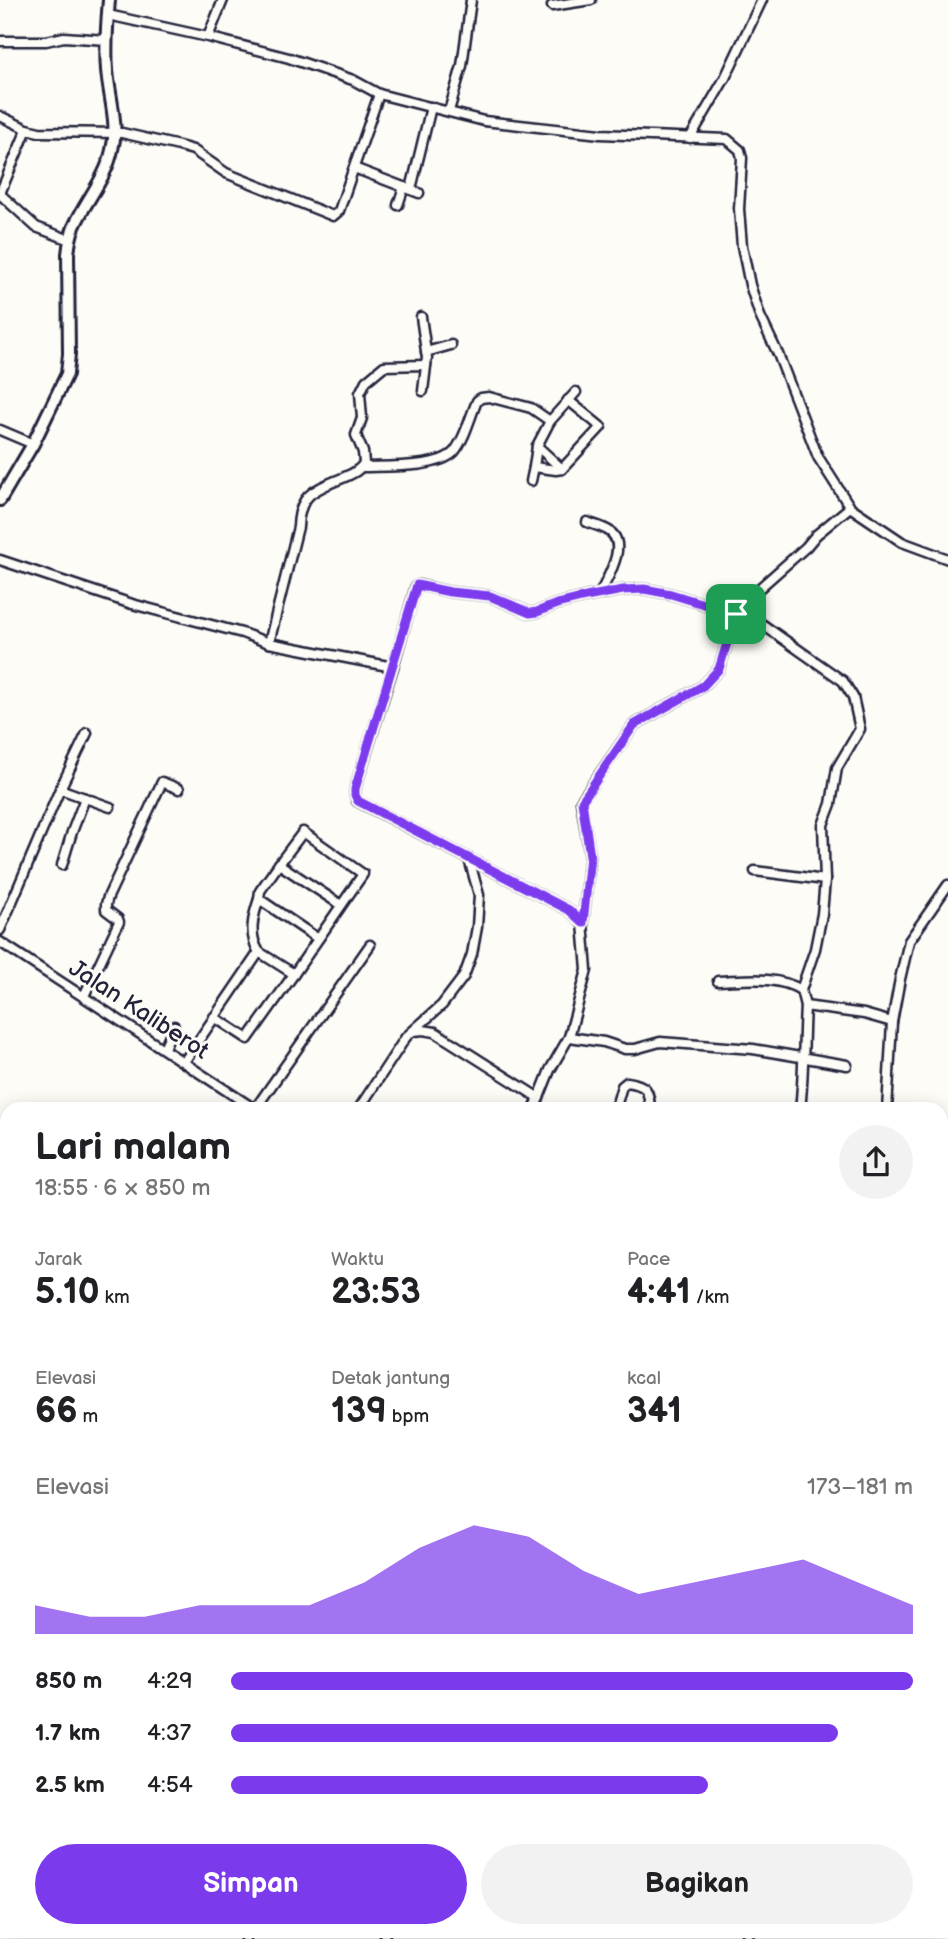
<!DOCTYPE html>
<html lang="id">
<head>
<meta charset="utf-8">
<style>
  :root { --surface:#fff; --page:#f2f2f2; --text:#202124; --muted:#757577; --accent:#7c3aed }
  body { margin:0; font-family:"Balsamiq Sans",sans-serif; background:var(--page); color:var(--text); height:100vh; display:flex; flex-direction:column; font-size:26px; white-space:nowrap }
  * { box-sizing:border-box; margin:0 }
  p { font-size:23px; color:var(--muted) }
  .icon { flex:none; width:38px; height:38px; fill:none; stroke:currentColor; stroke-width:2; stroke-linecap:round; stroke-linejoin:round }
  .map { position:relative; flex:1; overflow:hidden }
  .side { position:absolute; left:0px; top:1102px; width:948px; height:836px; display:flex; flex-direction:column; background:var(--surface); border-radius:21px 21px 0 0; box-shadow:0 4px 18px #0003 }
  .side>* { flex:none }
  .pin { position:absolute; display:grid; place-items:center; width:60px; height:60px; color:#fff; margin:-30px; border-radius:14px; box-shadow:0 4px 10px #0006 }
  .round { display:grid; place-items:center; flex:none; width:74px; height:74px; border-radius:37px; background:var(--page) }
  .headline { display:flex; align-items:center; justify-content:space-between; height:119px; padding:0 35px }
  h1 { font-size:38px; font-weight:700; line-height:52px }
  .figures { display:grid; grid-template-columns:repeat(3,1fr); gap:10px; height:119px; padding:7px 35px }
  .figures div { display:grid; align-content:center }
  .figures b { font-size:35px; font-weight:700 }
  .figures small { font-size:19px; font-weight:400 }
  .figures p { font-size:19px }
  .chart { height:196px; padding:14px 35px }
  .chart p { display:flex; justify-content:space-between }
  .chart svg { width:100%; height:126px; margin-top:7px; fill:var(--accent); opacity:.7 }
  .primary-button { display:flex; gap:14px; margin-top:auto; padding:14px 35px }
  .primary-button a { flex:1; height:80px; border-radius:42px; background:var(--accent); color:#fff; font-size:28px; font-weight:700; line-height:80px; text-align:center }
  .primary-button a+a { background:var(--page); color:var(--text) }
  ul { padding:0 35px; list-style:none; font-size:23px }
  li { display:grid; grid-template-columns:112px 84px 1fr; align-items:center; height:52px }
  li i { height:18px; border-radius:9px; background:var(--accent) }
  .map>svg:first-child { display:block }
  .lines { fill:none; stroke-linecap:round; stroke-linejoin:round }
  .minor-casing { stroke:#22223b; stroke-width:13 }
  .secondary-casing { stroke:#22223b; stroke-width:16 }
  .minor { stroke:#fdfcf7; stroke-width:8 }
  .secondary { stroke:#fdfcf7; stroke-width:10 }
  .route-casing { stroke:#fff; stroke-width:14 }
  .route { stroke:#7c3aed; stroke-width:9 }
  .labels { text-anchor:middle; stroke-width:6; stroke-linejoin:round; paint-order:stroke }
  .street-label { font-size:24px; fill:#22223b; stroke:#fdfcf7 }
</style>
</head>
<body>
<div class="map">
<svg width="948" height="1939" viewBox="0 0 948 1939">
  <rect width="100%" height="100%" fill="#fdfcf7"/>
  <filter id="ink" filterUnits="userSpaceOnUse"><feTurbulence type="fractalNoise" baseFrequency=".0143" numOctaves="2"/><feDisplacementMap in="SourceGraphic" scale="14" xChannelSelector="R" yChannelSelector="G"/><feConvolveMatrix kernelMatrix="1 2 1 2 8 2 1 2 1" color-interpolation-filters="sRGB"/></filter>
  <g filter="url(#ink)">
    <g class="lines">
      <g class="minor-casing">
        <g id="minor">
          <path d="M552,6L591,0"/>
          <path d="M108,15L208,37L289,58L353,80L379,94L484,121L600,134L727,139L740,150L742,158L739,209L742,246L750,285L760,316L778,354L818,457L850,507L902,542L948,559"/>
          <path d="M208,37L223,0"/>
          <path d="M0,41H46L64,37L106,40"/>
          <path d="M449,111L462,66L471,0"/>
          <path d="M0,116L27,129L39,132L122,133L179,146L193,150L226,173L333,216L339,211L379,94"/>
          <path d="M27,129L1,191V195L36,227L70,240"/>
          <path d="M690,138L725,78L762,0"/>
          <path d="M354,168L419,193"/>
          <path d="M412,185L431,107"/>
          <path d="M398,205L404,187"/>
          <path d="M421,317L427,358L423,391"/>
          <path d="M426,352L451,345"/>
          <path d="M0,430L33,444"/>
          <path d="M537,446L562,469"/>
          <path d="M362,467C385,466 437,469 454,452C465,439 470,417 477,401L481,398L489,397L531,408L550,421L576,392"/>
          <path d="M534,467L537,446L550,421"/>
          <path d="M531,481L534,467L556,470L562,469L601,427L568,400"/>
          <path d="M587,522C594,525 603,527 609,531C629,544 607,578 600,594"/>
          <path d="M0,560L132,604L242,633L269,643L393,667"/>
          <path d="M739,608L843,681L853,697L860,729L837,768L831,804L823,825L825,880L822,914L815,949L801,990L805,1006"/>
          <path d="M269,643L298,527C299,491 318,489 347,476C354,473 360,470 364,463L363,452L356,435L362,418L360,393L366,381L384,366L426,365"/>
          <path d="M60,789L110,807"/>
          <path d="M62,865L72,832L85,798"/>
          <path d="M755,871L825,880"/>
          <path d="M259,899L260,891L279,864"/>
          <path d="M583,923L569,910L357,801L355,795V789L393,667L416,586L419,585L450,592L490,596L530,613L537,612L557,604L586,597L623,590L644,589L671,594L736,614"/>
          <path d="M0,930L60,789L87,733"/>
          <path d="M0,942L256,1110"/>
          <path d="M294,974L363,874L303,832L279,864L341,905"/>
          <path d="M718,981C745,980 777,975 801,990"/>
          <path d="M84,996L119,922L118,919L106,910V904L108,897L162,782L179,789"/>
          <path d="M214,1017L248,1039L294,974L259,952C248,935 253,916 259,899L317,938"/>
          <path d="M414,1031L423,1030L435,1032L539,1098"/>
          <path d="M569,1037L604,1042L625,1049H635L660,1042L753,1049L847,1065"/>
          <path d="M164,1048L174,1026"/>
          <path d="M184,1062L259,952"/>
          <path d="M255,1109L370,945"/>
          <path d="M358,1110L406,1037L442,1005L464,976L472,954L477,927L479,895L469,859"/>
          <path d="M534,1110L550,1070L569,1037L587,970L583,923L590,856L581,801L634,725L703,686L719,669L736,614L745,601L806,547L816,535L850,507"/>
          <path d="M615,1110L622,1086L627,1082C647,1085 649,1089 650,1110"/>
          <path d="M800,1110C804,1075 803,1041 805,1006L864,1014L892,1022"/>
          <path d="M887,1110L892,1022L900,979L909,941L948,885"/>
          <path d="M942,1187L948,1204"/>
          <path d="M942,1306L948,1307"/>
          <path d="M942,1361L948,1332"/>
          <path d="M0,1371L7,1362"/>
          <path d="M0,1427L7,1433"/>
          <path d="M942,1429L948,1430"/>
          <path d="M942,1466L948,1467"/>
          <path d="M942,1488L948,1489"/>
          <path d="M0,1513L7,1503"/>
          <path d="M0,1557L7,1561"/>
          <path d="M942,1594L948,1598"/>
          <path d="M7,1603V1608"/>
          <path d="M0,1640L7,1645"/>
          <path d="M245,1939V1932"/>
          <path d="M384,1939L385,1932"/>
          <path d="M745,1939L750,1932"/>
        </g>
      </g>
      <g class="secondary-casing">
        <path id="secondary" d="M0,500L33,444L67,374L69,354L68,254C69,245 70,236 74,227C85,201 106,179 112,150C119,124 109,97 107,70C105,47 107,23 109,0"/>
      </g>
      <use href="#minor" class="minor"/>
      <use href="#secondary" class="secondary"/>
    </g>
  </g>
  <g class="lines" filter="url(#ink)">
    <g class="route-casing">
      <path id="route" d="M417,585L450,592L490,596L530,613L537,612L557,604L586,597L623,590L644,589L671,594L736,614L719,669L703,686L634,725L582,801L590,856L583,923L569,910L358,801L355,795V789Z"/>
    </g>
    <use href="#route" class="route"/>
  </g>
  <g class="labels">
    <g class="street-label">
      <text transform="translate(139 1009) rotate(33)" y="8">Jalan Kaliberot</text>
    </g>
  </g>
</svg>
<div class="pin" style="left:736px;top:614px;background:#1e9e55"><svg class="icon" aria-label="arrive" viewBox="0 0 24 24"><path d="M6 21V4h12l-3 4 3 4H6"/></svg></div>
<section class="side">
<div class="headline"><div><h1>Lari malam</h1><p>18:55 · 6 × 850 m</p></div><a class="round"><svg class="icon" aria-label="share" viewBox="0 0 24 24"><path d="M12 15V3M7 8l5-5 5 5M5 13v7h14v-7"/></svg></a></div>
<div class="figures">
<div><p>Jarak</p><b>5.10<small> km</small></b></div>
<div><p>Waktu</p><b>23:53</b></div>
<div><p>Pace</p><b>4:41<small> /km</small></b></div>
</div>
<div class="figures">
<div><p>Elevasi</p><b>66<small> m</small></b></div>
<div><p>Detak jantung</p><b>139<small> bpm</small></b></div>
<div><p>kcal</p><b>341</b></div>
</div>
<div class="chart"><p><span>Elevasi</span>173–181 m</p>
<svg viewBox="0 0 160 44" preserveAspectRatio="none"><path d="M0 44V34L10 38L20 38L30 34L40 34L50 34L60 26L70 14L80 6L90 10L100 22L110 30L120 26L130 22L140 18L150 26L160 34V44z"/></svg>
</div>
<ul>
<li><b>850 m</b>4:29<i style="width:100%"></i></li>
<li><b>1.7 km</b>4:37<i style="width:89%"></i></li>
<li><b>2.5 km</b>4:54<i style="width:70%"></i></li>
</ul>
<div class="primary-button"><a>Simpan</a><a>Bagikan</a></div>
</section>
</div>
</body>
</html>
